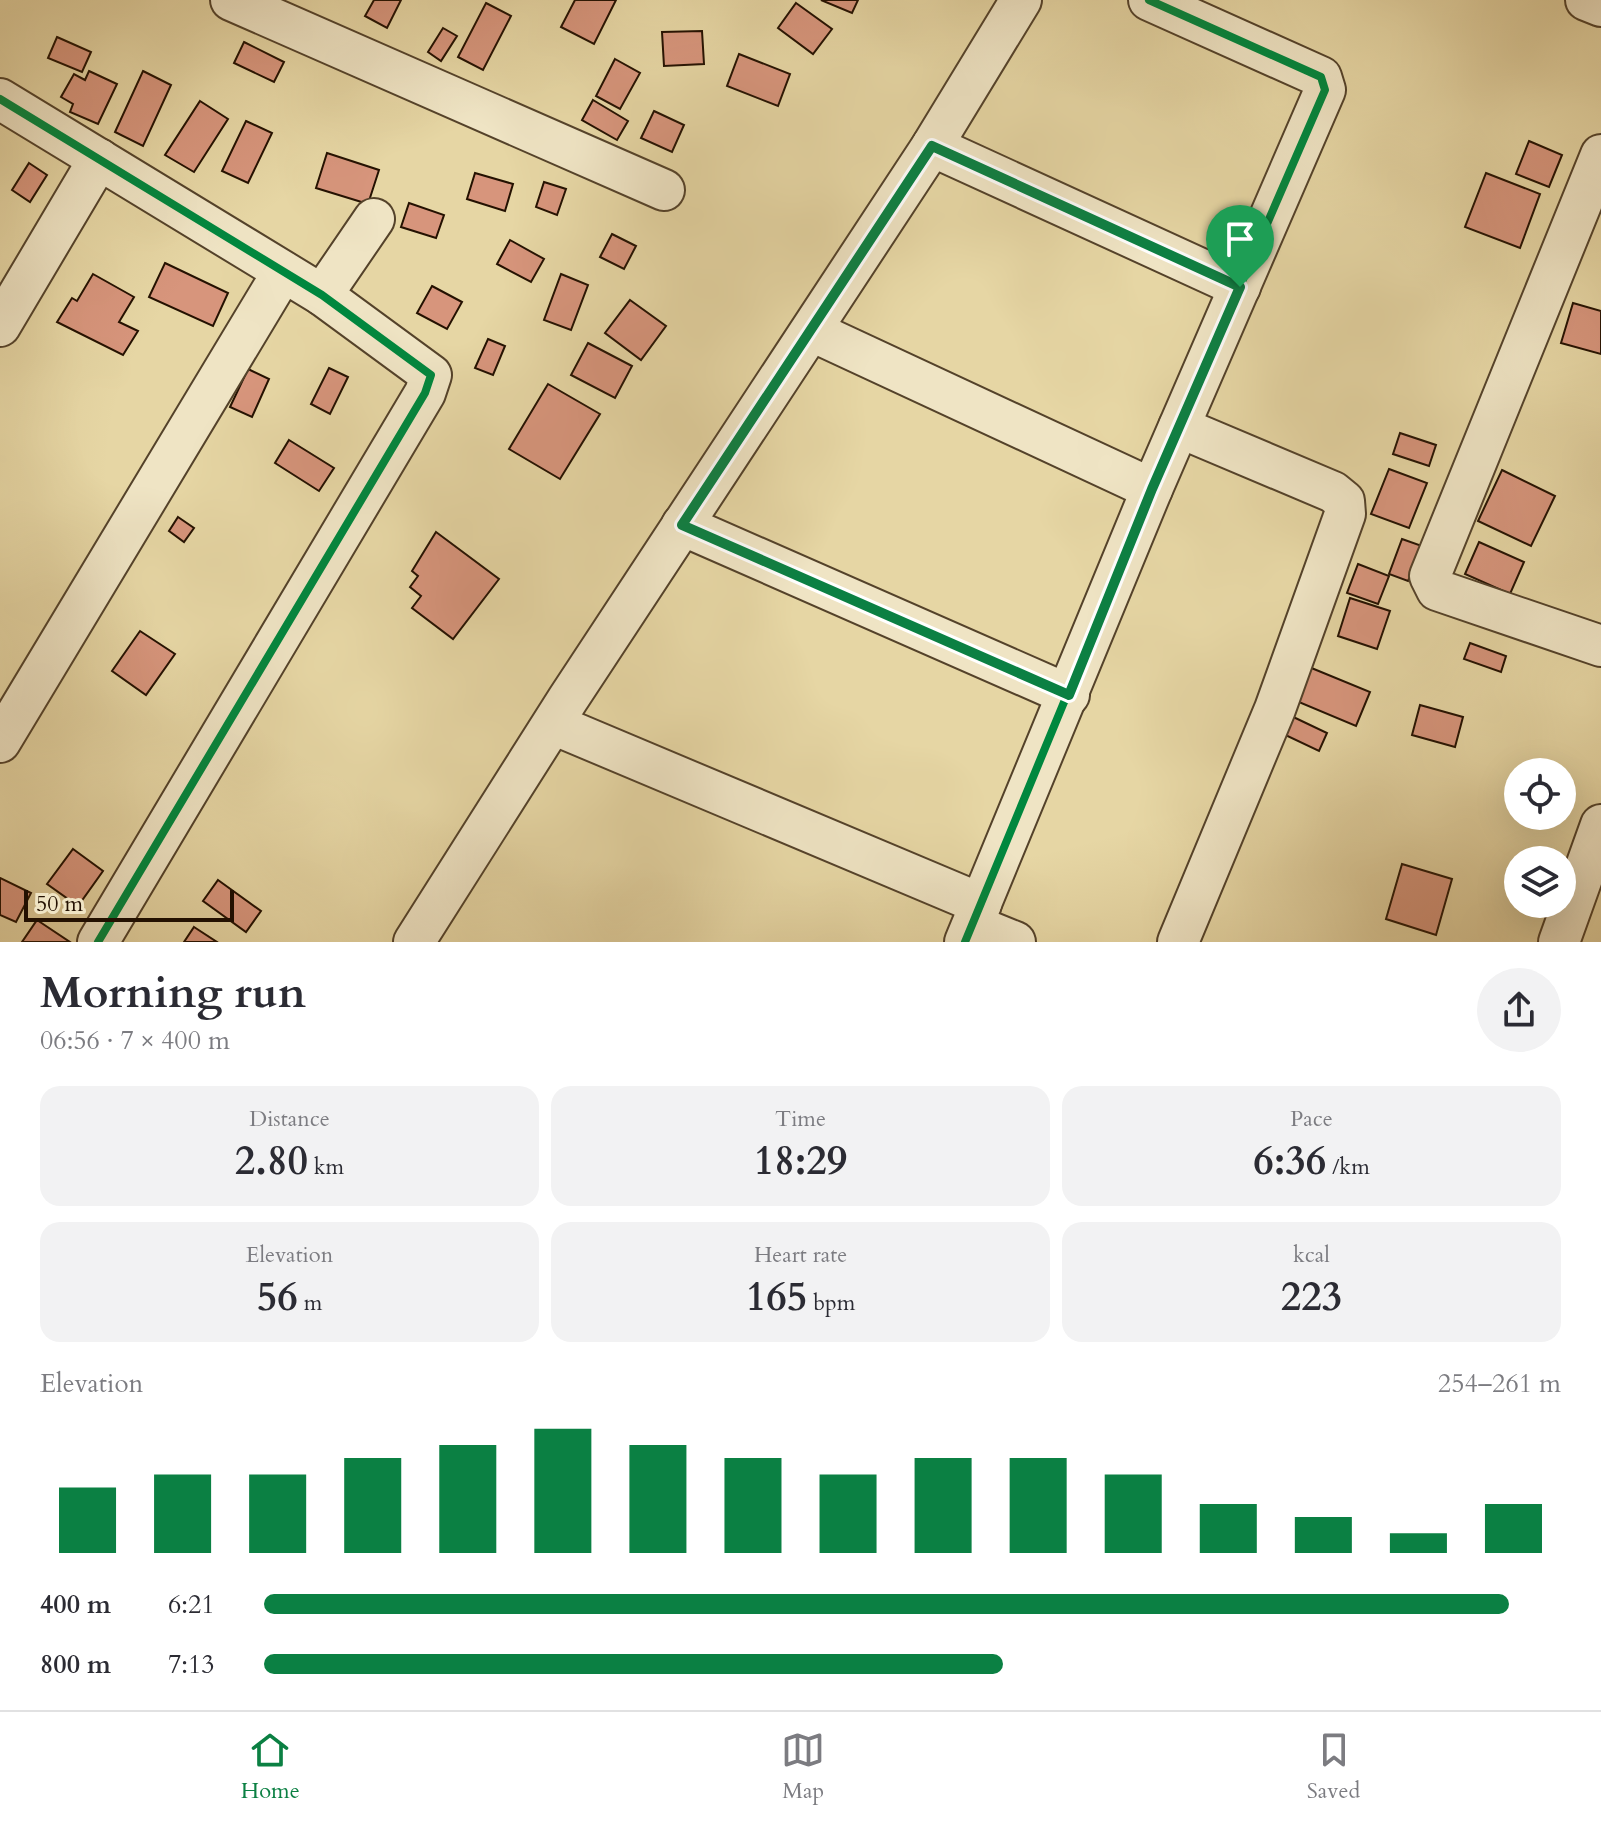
<!DOCTYPE html>
<html lang="en">
<head>
<meta charset="utf-8">
<style>
  :root { --surface:#fff; --page:#f2f2f3; --text:#2b2b33; --muted:#7c7c81; --line:#e1e1e2; --accent:#0b8043 }
  body { margin:0; font-family:Cardo,serif; background:var(--page); color:var(--text); height:100vh; display:flex; flex-direction:column; font-size:30px; white-space:nowrap }
  * { box-sizing:border-box; margin:0 }
  p { font-size:26px; color:var(--muted) }
  .icon { flex:none; width:44px; height:44px; fill:none; stroke:currentColor; stroke-width:2; stroke-linecap:round; stroke-linejoin:round }
  .map { position:relative; height:942px; overflow:hidden }
  .sheet { display:flex; flex-direction:column; background:var(--surface); flex:1 }
  .sheet>* { flex:none }
  .buttons { position:absolute; left:1504px; top:758px; display:grid; gap:16px }
  .buttons a { display:grid; place-items:center; width:72px; height:72px; border-radius:50%; background:var(--surface); box-shadow:0 8px 32px #0002; font-size:40px }
  .scale { position:absolute; left:24px; bottom:20px; width:210px; box-sizing:border-box; padding-left:8px; border:4px solid #241101; border-top:0; font-size:22px; line-height:28px; white-space:nowrap; color:#241101; -webkit-text-stroke:6px #efe4c4; paint-order:stroke }
  .pin { position:absolute; display:grid; place-items:center; width:68px; height:68px; color:#fff; margin:-82px -34px; border-radius:50% 50% 50% 0; rotate:-45deg; box-shadow:0 0 8px #0007 }
  .pin .icon { rotate:45deg }
  .round { display:grid; place-items:center; flex:none; width:84px; height:84px; border-radius:42px; background:var(--page) }
  .summary { display:flex; align-items:center; justify-content:space-between; height:136px; padding:0 40px }
  h1 { font-size:44px; font-weight:700; line-height:60px }
  .figures { display:grid; grid-template-columns:repeat(3,1fr); gap:12px; height:136px; padding:8px 40px }
  .figures div { display:grid; align-content:center; border-radius:20px; background:var(--page); text-align:center }
  .figures b { font-size:40px; font-weight:700 }
  .figures small { font-size:22px; font-weight:400 }
  .figures p { font-size:22px }
  .chart { height:224px; padding:16px 40px }
  .chart p { display:flex; justify-content:space-between }
  .chart svg { width:100%; height:144px; margin-top:8px; stroke:var(--accent); stroke-width:6 }
  ul { padding:0 40px; list-style:none; font-size:26px }
  li { display:grid; grid-template-columns:128px 96px 1fr; align-items:center; height:60px }
  li i { height:20px; border-radius:10px; background:var(--accent) }
  .tab-bar { display:flex; justify-content:space-around; align-items:center; height:112px; border-top:2px solid var(--line); background:var(--surface); font-size:22px; color:var(--muted) }
  .tab-bar a { display:grid; justify-items:center; gap:4px }
  .tab-bar .active { color:var(--accent) }
  .map>svg:first-child { display:block }
  .building { fill:#d7957c; stroke:#241101; stroke-width:2 }
  .lines { fill:none; stroke-linecap:round; stroke-linejoin:round }
  .minor-casing { stroke:#54422a; stroke-width:44 }
  .minor { stroke:#efe4c4; stroke-width:40 }
  .cycleway-casing { stroke:#efe4c4; stroke-width:13 }
  .cycleway { stroke:#00873e; stroke-width:8 }
  .route-casing { stroke:#fff; stroke-width:16 }
  .route { stroke:#0b8043; stroke-width:10 }
</style>
</head>
<body>
<div class="map">
<svg width="1601" height="942" viewBox="0 0 1601 942">
  <rect width="100%" height="100%" fill="#e6d6a4"/>
  <filter id="stains"><feTurbulence type="fractalNoise" baseFrequency=".0025" numOctaves="4"/><feColorMatrix values="0 0 0 0 .2 0 0 0 0 .09 0 0 0 0 .02 0 0 0 .5 -.17"/></filter>
  <radialGradient id="worn" r=".72"><stop offset=".6" stop-color="#630" stop-opacity="0"/><stop offset="1" stop-color="#630" stop-opacity=".3"/></radialGradient>
  <g class="building">
    <path d="M374,0H401L387,28L365,16Z"/>
    <path d="M575,0H616L594,44L561,27Z"/>
    <path d="M821,0H858L852,13Z"/>
    <path d="M486,3L511,16L483,70L458,57Z"/>
    <path d="M796,3L832,29L813,54L778,28Z"/>
    <path d="M443,28L457,36L441,61L428,52Z"/>
    <path d="M702,31L704,64L664,66L662,32Z"/>
    <path d="M57,37L91,52L82,72L48,58Z"/>
    <path d="M244,42L284,62L274,82L234,63Z"/>
    <path d="M739,54L790,74L778,106L727,86Z"/>
    <path d="M615,59L640,73L620,109L596,96Z"/>
    <path d="M89,71L117,84L98,124L70,112L73,104L61,97L74,74L85,80Z"/>
    <path d="M143,71L171,85L143,146L115,132Z"/>
    <path d="M593,100L628,121L617,140L582,120Z"/>
    <path d="M200,101L228,119L194,172L165,155Z"/>
    <path d="M654,111L684,125L672,152L641,138Z"/>
    <path d="M246,121L272,133L248,183L222,171Z"/>
    <path d="M1529,141L1562,155L1549,187L1516,174Z"/>
    <path d="M327,153L379,170L368,204L316,188Z"/>
    <path d="M29,163L47,175L30,202L12,190Z"/>
    <path d="M475,173L513,184L505,211L467,199Z"/>
    <path d="M1486,173L1540,194L1520,248L1465,227Z"/>
    <path d="M544,182L566,189L557,215L536,207Z"/>
    <path d="M409,203L444,215L436,238L401,227Z"/>
    <path d="M612,234L636,246L624,269L600,257Z"/>
    <path d="M510,240L544,259L531,282L497,264Z"/>
    <path d="M165,263L228,293L213,326L149,297Z"/>
    <path d="M93,274L134,297L119,322L138,331L123,355L57,322L72,298L77,301Z"/>
    <path d="M561,274L588,285L571,330L544,320Z"/>
    <path d="M432,286L462,302L447,329L417,313Z"/>
    <path d="M630,300L666,326L641,360L605,333Z"/>
    <path d="M1573,303L1601,311V354L1561,343Z"/>
    <path d="M488,339L505,346L493,375L475,368Z"/>
    <path d="M588,343L632,366L615,398L571,375Z"/>
    <path d="M329,368L348,377L330,414L311,404Z"/>
    <path d="M248,369L269,379L252,417L230,407Z"/>
    <path d="M548,384L600,414L560,479L509,449Z"/>
    <path d="M1400,433L1436,445L1429,466L1393,454Z"/>
    <path d="M289,440L334,468L319,491L275,463Z"/>
    <path d="M1389,469L1427,483L1409,528L1371,514Z"/>
    <path d="M1502,470L1555,496L1531,546L1478,521Z"/>
    <path d="M178,517L194,528L184,542L169,531Z"/>
    <path d="M436,532L499,579L453,639L412,608L421,596L410,587L418,576L412,571Z"/>
    <path d="M1402,539L1422,546L1408,581L1389,574Z"/>
    <path d="M1479,542L1524,562L1510,594L1465,574Z"/>
    <path d="M1358,564L1389,576L1378,604L1347,593Z"/>
    <path d="M1350,598L1390,611L1377,649L1338,636Z"/>
    <path d="M140,631L175,654L146,695L112,671Z"/>
    <path d="M1470,643L1506,656L1501,672L1464,659Z"/>
    <path d="M1309,667L1370,692L1356,726L1294,700Z"/>
    <path d="M1420,705L1463,717L1455,747L1412,735Z"/>
    <path d="M1287,714L1327,733L1319,751L1279,732Z"/>
    <path d="M73,849L103,871L78,906L47,884Z"/>
    <path d="M1402,864L1452,879L1436,935L1386,919Z"/>
    <path d="M0,878L31,893L16,922L0,915Z"/>
    <path d="M218,880L261,911L246,932L203,901Z"/>
    <path d="M37,920L70,942H22Z"/>
    <path d="M194,927L217,942H184Z"/>
  </g>
  <g class="lines">
    <g class="minor-casing">
      <g id="minor">
        <path d="M231,0L664,190"/>
        <path d="M1586,0L1601,6"/>
        <path d="M0,99L322,295L431,375L425,393L98,942"/>
        <path d="M932,146L1240,287"/>
        <path d="M1601,155L1430,576L1437,590L1601,646"/>
        <path d="M322,295L374,219"/>
        <path d="M0,326L99,159"/>
        <path d="M812,331L1152,489"/>
        <path d="M682,525L1069,695"/>
        <path d="M553,724L981,904"/>
        <path d="M0,742L283,272"/>
        <path d="M973,925L1015,942"/>
        <path d="M414,942L568,699L932,146L1021,0"/>
        <path d="M965,942L1152,489L1325,90L1321,77L1149,0"/>
        <path d="M1178,942L1275,709L1345,514L1344,501L1333,492L1179,427"/>
        <path d="M1559,942L1601,825"/>
      </g>
    </g>
    <use href="#minor" class="minor"/>
    <g class="cycleway-casing">
      <g id="cycleway">
        <path d="M0,99L322,295L431,375L425,393L98,942"/>
        <path d="M965,942L1152,489L1325,90L1321,77L1149,0"/>
      </g>
    </g>
    <use href="#cycleway" class="cycleway"/>
  </g>
  <g class="lines">
    <g class="route-casing">
      <path id="route" d="M932,146L1240,287L1152,489L1069,695L682,525Z"/>
    </g>
    <use href="#route" class="route"/>
  </g>
  <rect width="100%" height="100%" filter="url(#stains)"/>
  <rect width="100%" height="100%" fill="url(#worn)"/>
</svg>
<div class="buttons">
<a><svg class="icon" aria-label="locate" viewBox="0 0 24 24"><circle cx="12" cy="12" r="6"/><path d="M12 2v4M12 18v4M2 12h4M18 12h4"/></svg></a>
<a><svg class="icon" aria-label="layers" viewBox="0 0 24 24"><path d="M12 4l9 5-9 5-9-5zM3 14l9 5 9-5"/></svg></a>
</div>
<div class="scale">50 m</div>
<div class="pin" style="left:1240px;top:287px;background:#1e9e55"><svg class="icon" aria-label="arrive" viewBox="0 0 24 24"><path d="M6 21V4h12l-3 4 3 4H6"/></svg></div>
</div>
<section class="sheet">
<div class="summary"><div><h1>Morning run</h1><p>06:56 · 7 × 400 m</p></div><a class="round"><svg class="icon" aria-label="share" viewBox="0 0 24 24"><path d="M12 15V3M7 8l5-5 5 5M5 13v7h14v-7"/></svg></a></div>
<div class="figures">
<div><p>Distance</p><b>2.80<small> km</small></b></div>
<div><p>Time</p><b>18:29</b></div>
<div><p>Pace</p><b>6:36<small> /km</small></b></div>
</div>
<div class="figures">
<div><p>Elevation</p><b>56<small> m</small></b></div>
<div><p>Heart rate</p><b>165<small> bpm</small></b></div>
<div><p>kcal</p><b>223</b></div>
</div>
<div class="chart"><p><span>Elevation</span>254–261 m</p>
<svg viewBox="0 0 160 44" preserveAspectRatio="none"><path d="M5 44V24M15 44V20M25 44V20M35 44V15M45 44V11M55 44V6M65 44V11M75 44V15M85 44V20M95 44V15M105 44V15M115 44V20M125 44V29M135 44V33M145 44V38M155 44V29"/></svg>
</div>
<ul>
<li><b>400 m</b>6:21<i style="width:96%"></i></li>
<li><b>800 m</b>7:13<i style="width:57%"></i></li>
</ul>
</section>
<nav class="tab-bar">
<a class="active"><svg class="icon" aria-label="home" viewBox="0 0 24 24"><path d="M3 11l9-7 9 7M6 9v11h12V9"/></svg>Home</a>
<a><svg class="icon" aria-label="map" viewBox="0 0 24 24"><path d="M3 6l6-2 6 2 6-2v14l-6 2-6-2-6 2zM9 4v14M15 6v14"/></svg>Map</a>
<a><svg class="icon" aria-label="saved" viewBox="0 0 24 24"><path d="M7 4h10v16l-5-4-5 4z"/></svg>Saved</a>
</nav>
</body>
</html>
